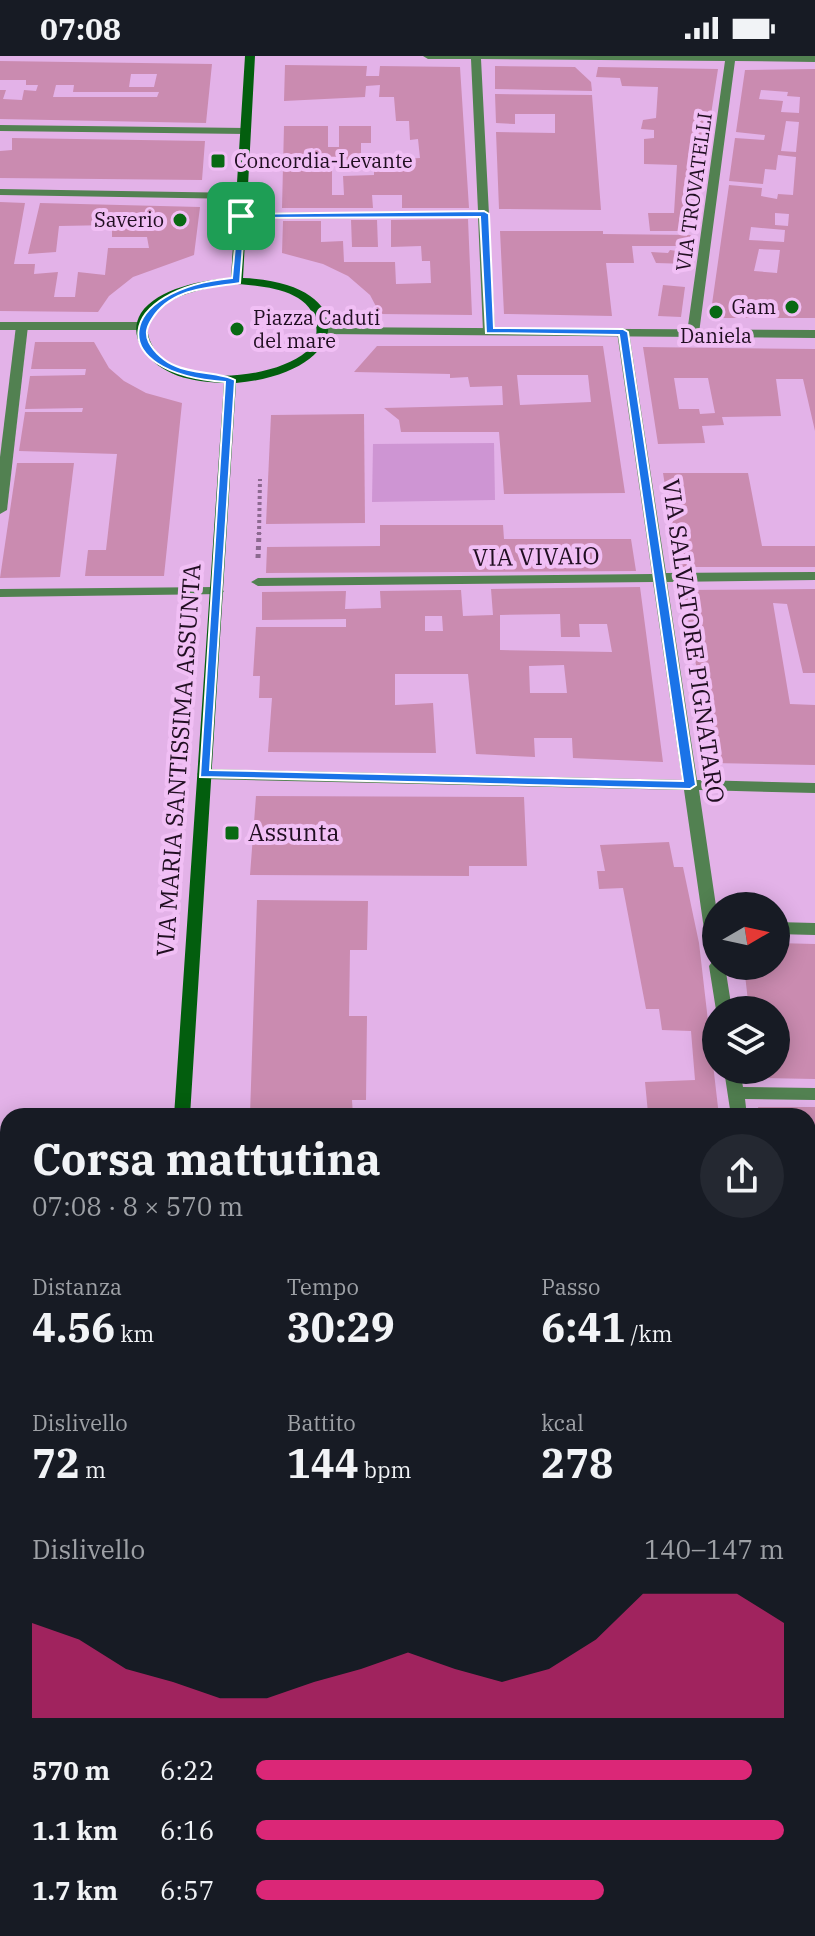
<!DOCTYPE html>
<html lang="it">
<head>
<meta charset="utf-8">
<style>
  :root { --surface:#171b24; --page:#242831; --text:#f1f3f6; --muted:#9ea1a6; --accent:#db2777 }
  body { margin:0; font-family:"IBM Plex Serif",serif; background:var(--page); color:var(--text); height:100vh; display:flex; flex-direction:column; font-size:30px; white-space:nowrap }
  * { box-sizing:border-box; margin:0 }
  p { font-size:26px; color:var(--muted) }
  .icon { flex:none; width:44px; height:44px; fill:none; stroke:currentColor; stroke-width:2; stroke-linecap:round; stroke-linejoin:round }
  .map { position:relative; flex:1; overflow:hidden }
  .sheet { position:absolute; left:0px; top:1052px; width:816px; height:828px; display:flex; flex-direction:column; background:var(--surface); border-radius:24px 24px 0 0; box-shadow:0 4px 20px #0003 }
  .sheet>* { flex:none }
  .needle { width:52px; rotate:81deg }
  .controls { position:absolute; left:702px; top:836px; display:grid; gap:16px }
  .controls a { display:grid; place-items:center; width:88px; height:88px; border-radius:50%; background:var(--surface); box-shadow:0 4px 20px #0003; font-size:40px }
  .pin { position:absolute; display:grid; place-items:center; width:68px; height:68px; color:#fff; margin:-34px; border-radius:16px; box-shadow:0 4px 12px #0006 }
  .round { display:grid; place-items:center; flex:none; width:84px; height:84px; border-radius:42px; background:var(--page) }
  .overview { display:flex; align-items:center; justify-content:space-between; height:136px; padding:0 32px }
  h1 { font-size:44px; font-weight:700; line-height:60px }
  .metrics { display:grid; grid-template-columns:repeat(3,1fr); gap:12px; height:136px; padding:8px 32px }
  .metrics div { display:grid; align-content:center }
  .metrics b { font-size:40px; font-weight:700 }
  .metrics small { font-size:22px; font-weight:400 }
  .metrics p { font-size:22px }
  .chart { height:224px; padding:16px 32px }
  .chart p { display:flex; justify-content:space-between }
  .chart svg { width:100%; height:144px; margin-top:8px; fill:var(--accent); opacity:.7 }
  ul { padding:0 32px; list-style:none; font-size:26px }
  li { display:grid; grid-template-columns:128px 96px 1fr; align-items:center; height:60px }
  li i { height:20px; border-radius:10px; background:var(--accent) }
  .status { display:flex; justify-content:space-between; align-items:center; height:56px; padding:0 40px; background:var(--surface); direction:ltr }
  .status svg { height:22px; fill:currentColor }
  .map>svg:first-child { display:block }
  .green { fill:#ce95d3 }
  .building { fill:#ca8bb0; fill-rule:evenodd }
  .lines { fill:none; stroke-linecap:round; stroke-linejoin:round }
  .path-far1 { stroke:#8c6990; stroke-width:4; stroke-dasharray:3 3; stroke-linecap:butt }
  .path { stroke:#8c6990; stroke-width:5; stroke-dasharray:4 4; stroke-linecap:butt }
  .minor { fill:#528151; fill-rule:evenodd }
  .tertiary { fill:#528151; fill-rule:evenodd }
  .secondary { fill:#035e0e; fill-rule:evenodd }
  .route { fill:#1a73e8; stroke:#fff; stroke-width:2; fill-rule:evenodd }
  .poi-dot { fill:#086913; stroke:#f1bff5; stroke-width:3 }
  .labels { text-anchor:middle; stroke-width:8; stroke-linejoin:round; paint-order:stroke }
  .far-poi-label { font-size:20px; fill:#200e21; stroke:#f1bff5; text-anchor:start }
  .far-street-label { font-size:20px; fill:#200e21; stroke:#f1bff5 }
  .street-label { font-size:24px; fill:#200e21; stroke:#f1bff5 }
  .poi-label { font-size:24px; fill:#200e21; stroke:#f1bff5; text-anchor:start }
</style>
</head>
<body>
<div class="status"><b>07:08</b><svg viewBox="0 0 49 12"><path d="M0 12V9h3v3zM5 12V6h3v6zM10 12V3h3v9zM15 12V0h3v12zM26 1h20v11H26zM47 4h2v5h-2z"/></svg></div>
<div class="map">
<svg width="815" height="1880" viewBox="0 0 815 1880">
  <rect width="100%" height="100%" fill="#e3b2e8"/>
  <path class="green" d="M494,387L495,444L372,446L373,388Z"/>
  <g class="building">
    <path d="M0,5L212,8L206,67L0,63V34H6L3,43L22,44L24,34L36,35L38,29H26V24H0ZM131,18H157L154,31H129ZM56,29H74L73,36H159L157,41H53Z"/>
    <path d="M285,9L367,10L366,20H379L380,10L460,11L469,152H402V139H372L373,152H282L284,70H328V91H339V70H371V87H361V109H332V139H344L343,120L374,119V109H401V103L420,102L418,83L410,84L409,65H396L394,41H379L380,29L366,30L365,41L284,45Z"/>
    <path d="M495,10L575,11L591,26L592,35L495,33Z"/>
    <path d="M598,11L718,13L693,175H650L648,157H674L677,109L644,108V83L654,82V74L641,73L643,64L656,62L658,31L622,30L620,22L596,21Z"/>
    <path d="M815,13V262H710L729,129L762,132L761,140L777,143L778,138L793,139L796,101L778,99L776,114L765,113L763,128L729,125L735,82L764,84L765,79L736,76L745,14ZM761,34L788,36L787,40L800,41L799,57L781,56L783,45L759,43ZM786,65L799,66L796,96L781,95ZM775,157L789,158L788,170L775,169ZM751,171L785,174L784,186L749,184ZM759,193L780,194L777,217L754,215Z"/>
    <path d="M495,38L592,39L601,154L499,153L496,76L555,77V58H515V68L496,67Z"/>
    <path d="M12,82L205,85L202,124L0,122V95L12,94Z"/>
    <path d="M0,146L25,147L14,208H35L34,218L58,216L54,241H75L78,216L105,219L108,192H149L147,181H112V169L59,170L56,196L28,198L40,147L200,151L194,199L133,221L109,240L98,256L0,255Z"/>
    <path d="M468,163L472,259L380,258L370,239L348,220L323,208L282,197L283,165H321V186L343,185L344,206H395L396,228L431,227L430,205H422L421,190L391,191V164Z"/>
    <path d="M351,164H377L378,191H352Z"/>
    <path d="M500,175H603V178L693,179L691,190H632L634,207H606L612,260L504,258Z"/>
    <path d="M670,194L690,197L689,208L656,207L651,196L668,197Z"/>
    <path d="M663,229L685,231L681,261L658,260Z"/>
    <path d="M35,286H94L109,312L124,325L146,337L182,347L164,520H85L88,494H106L117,398L19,395L25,356H82L83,352L25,353L30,320L85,319L86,313H31Z"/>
    <path d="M377,290H603L625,437L504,438L499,376H401L399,364L384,352L503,349L502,330L470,331L468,321L450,322V318L354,316ZM517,319H588L591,346L520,349Z"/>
    <path d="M643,291L815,293V375L803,323H776L781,360L722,361L724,369L702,370L705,387L658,388ZM674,322H708L715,357L700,358L699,353H679Z"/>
    <path d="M364,358L365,467L266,468L271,359Z"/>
    <path d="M17,407H74L60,521L0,522Z"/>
    <path d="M663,417H748L762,490H815V511H678Z"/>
    <path d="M380,469H503L504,483H631L636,515L266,517L267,491L380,490Z"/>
    <path d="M640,531L663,706L573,702L572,682H534L535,701L476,698L468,618H395V649L433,647L436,697L268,696L272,642H259L260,620H253L256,571H346V563L262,564V536L346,535L345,553L381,552L380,535L461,534L463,560L493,559L491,533ZM560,558L561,581H580L579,568H607L612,596L500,594V559ZM425,560H442L443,575H425ZM564,609L567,637H530L529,610Z"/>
    <path d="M815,533V617H803L787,548L773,547L790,648L815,649V709L713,707L683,534Z"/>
    <path d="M256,740L524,741L527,810H469V820L250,819Z"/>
    <path d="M669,786L674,811H683L699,887L719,1060H539V1053L648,1057L645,1026L695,1024L691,975L662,974L659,953H646L623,832L599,833L597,815H605L600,789Z"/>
    <path d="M257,844L368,845L367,894H350L349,960H367L366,1044H352L353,1060H250Z"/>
    <path d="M776,887L815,888V1023L757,1022L756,1014H776V954H749L744,910H776Z"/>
    <path d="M758,1051H815V1314L808,1284V1060H760Z"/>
    <path d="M0,1109H8V1572L4,1604H0Z"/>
    <path d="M808,1459L815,1460V1517L808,1516Z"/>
    <path d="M808,1545L815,1546V1737H808Z"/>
    <path d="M213,1872H806L807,1880H213Z"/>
  </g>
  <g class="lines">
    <path class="path-far1" d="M259,479L260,423"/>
    <path class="path" d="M258,502L259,477"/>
    <g class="minor">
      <path d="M423,0H815V6L735,5L699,277L693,281L687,277L725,5L481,3L495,275L489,279L483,275L478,161L241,163L235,160L241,157L478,155L471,3H428Z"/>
      <path d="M0,69L246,72L251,75L246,78L0,75Z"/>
      <path d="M0,133L242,137L248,140L242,143L0,139Z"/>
      <path d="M22,266L28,270L7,454L0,458V401L16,270Z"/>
      <path d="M623,272L629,276L666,517L815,516V524L667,526L697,724L815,727V737L699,734L716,850V910H725L732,954H716L709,910L712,906L708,901L684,734L204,723L197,718L204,713L682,724L653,526L258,530L251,526L258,522L652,518L617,276Z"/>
      <path d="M217,531L224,535L222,538L0,541V533Z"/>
      <path d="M776,866L815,867V879L776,878Z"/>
      <path d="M724,1014H740L743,1031L815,1032V1044L745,1043L747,1060H731Z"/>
    </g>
    <g class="tertiary">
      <path d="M0,266H143L149,270L143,274H0Z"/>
      <path d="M323,271L815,274V282L319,278L317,275Z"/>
    </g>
    <g class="secondary">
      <path d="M245,0H255L243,222C363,227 353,317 236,327L190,1060H174L224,327C192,326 160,320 142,292C135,281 134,268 141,257C158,232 203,224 231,222ZM237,228C265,230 312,234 316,269C318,281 314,289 306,296C273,324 172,334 151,287C131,244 209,230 237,228Z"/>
      <rect x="119" y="1872" width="22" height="8"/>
    </g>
  </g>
  <path class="route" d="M484,155L489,158L494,272L623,273L628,276L696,729L690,733L200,721L225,326C101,317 116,233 232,222L238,158ZM480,161L486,277L619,279L683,725L210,714L235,324C222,316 193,318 176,310C165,306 154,296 149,286C145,277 147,271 152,263C171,232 209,232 240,227L245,162Z"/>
  <g class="poi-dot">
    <rect x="210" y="97" width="16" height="16" rx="4"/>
    <circle cx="180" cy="164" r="8"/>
    <circle cx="792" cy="251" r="8"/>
    <circle cx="716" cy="256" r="8"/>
    <circle cx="237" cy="273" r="8"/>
    <rect x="224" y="769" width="16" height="16" rx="4"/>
  </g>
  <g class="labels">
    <g class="far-poi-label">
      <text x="234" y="112">Concordia-Levante</text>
      <text x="164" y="171" text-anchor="end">Saverio</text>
      <text x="776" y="258" text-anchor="end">Gam</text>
      <text x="253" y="269">Piazza Caduti<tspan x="253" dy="23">del mare</tspan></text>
      <text x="716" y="287" text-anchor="middle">Daniela</text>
    </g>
    <g class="far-street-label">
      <text transform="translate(694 136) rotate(-82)" y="7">VIA TROVATELLI</text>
    </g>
    <g class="street-label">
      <text transform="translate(536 501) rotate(-1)" y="8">VIA VIVAIO</text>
      <text transform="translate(693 585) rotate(82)" y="8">VIA SALVATORE PIGNATARO</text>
      <text transform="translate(179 704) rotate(-86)" y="8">VIA MARIA SANTISSIMA ASSUNTA</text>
    </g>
    <g class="poi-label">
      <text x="248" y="785">Assunta</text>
    </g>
  </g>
</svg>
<div class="controls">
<a><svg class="needle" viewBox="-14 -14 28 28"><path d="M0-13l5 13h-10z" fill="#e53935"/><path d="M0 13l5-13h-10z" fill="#9ea1a6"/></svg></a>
<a><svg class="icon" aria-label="layers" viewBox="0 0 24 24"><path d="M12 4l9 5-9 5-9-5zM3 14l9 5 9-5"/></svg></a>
</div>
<div class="pin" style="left:241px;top:160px;background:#1e9e55"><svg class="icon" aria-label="arrive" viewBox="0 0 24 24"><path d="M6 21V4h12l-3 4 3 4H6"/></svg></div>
<section class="sheet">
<div class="overview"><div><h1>Corsa mattutina</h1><p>07:08 · 8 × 570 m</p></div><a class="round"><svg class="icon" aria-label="share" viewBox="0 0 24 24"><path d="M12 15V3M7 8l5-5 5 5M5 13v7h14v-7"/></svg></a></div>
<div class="metrics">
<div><p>Distanza</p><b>4.56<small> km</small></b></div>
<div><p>Tempo</p><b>30:29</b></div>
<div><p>Passo</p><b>6:41<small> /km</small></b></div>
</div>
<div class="metrics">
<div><p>Dislivello</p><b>72<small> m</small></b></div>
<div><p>Battito</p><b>144<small> bpm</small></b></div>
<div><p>kcal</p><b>278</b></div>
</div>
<div class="chart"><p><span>Dislivello</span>140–147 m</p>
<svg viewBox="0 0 160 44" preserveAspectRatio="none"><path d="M0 44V15L10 20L20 29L30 33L40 38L50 38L60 33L70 29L80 24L90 29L100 33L110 29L120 20L130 6L140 6L150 6L160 15V44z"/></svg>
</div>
<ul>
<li><b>570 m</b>6:22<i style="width:94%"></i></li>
<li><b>1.1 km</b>6:16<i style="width:100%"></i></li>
<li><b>1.7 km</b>6:57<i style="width:66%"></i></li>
</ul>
</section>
</div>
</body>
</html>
